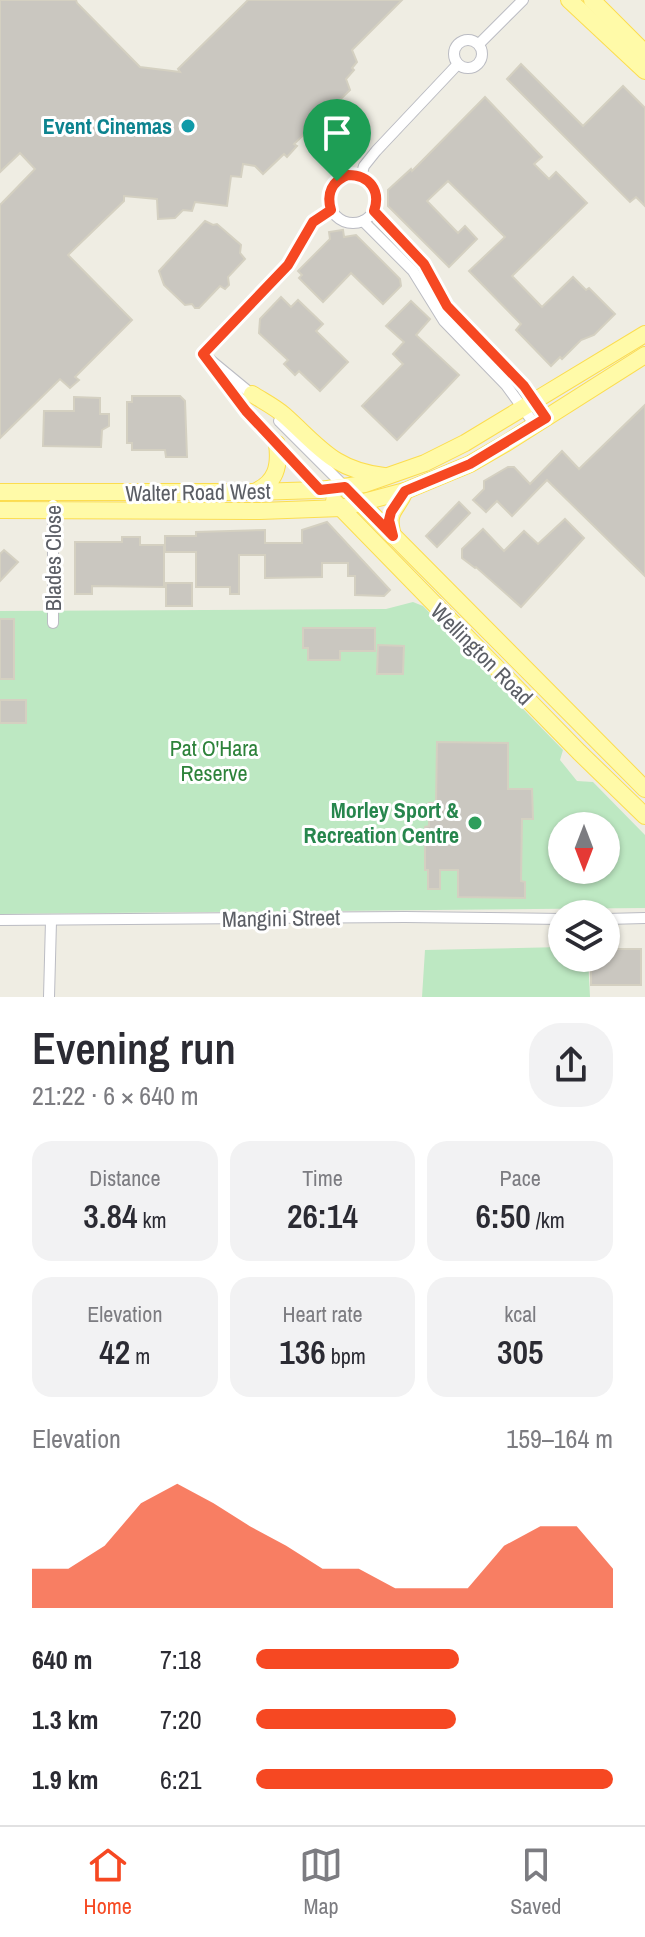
<!DOCTYPE html>
<html lang="en">
<head>
<meta charset="utf-8">
<style>
  :root { --surface:#fff; --page:#f2f2f3; --text:#2b2b33; --muted:#7c7c81; --line:#e1e1e2; --accent:#f64822 }
  body { margin:0; font-family:"Archivo Narrow",sans-serif; background:var(--page); color:var(--text); height:100vh; display:flex; flex-direction:column; font-size:30px; white-space:nowrap }
  * { box-sizing:border-box; margin:0 }
  p { font-size:26px; color:var(--muted) }
  .icon { flex:none; width:44px; height:44px; fill:none; stroke:currentColor; stroke-width:2; stroke-linecap:round; stroke-linejoin:round }
  .map { position:relative; height:997px; overflow:hidden }
  .sheet { display:flex; flex-direction:column; background:var(--surface); flex:1 }
  .sheet>* { flex:none }
  .needle { width:52px; rotate:180deg }
  .fabs { position:absolute; left:548px; top:812px; display:grid; gap:16px }
  .fabs a { display:grid; place-items:center; width:72px; height:72px; border-radius:50%; background:var(--surface); box-shadow:0 2px 6px #0004; font-size:40px }
  .pin { position:absolute; display:grid; place-items:center; width:68px; height:68px; color:#fff; margin:-82px -34px; border-radius:50% 50% 50% 0; rotate:-45deg; box-shadow:0 0 8px #0007 }
  .pin .icon { rotate:45deg }
  .round { display:grid; place-items:center; flex:none; width:84px; height:84px; border-radius:32px; background:var(--page) }
  .overview { display:flex; align-items:center; justify-content:space-between; height:136px; padding:0 32px }
  h1 { font-size:44px; font-weight:600; line-height:60px }
  .figures { display:grid; grid-template-columns:repeat(3,1fr); gap:12px; height:136px; padding:8px 32px }
  .figures div { display:grid; align-content:center; border-radius:20px; background:var(--page); text-align:center }
  .figures b { font-size:34px; font-weight:600 }
  .figures small { font-size:22px; font-weight:400 }
  .figures p { font-size:22px }
  .chart { height:224px; padding:16px 32px }
  .chart p { display:flex; justify-content:space-between }
  .chart svg { width:100%; height:144px; margin-top:8px; fill:var(--accent); opacity:.7 }
  ul { padding:0 32px; list-style:none; font-size:26px }
  li { display:grid; grid-template-columns:128px 96px 1fr; align-items:center; height:60px }
  li i { height:20px; border-radius:10px; background:var(--accent) }
  .tabs { display:flex; justify-content:space-around; align-items:center; height:112px; border-top:2px solid var(--line); background:var(--surface); font-size:22px; color:var(--muted) }
  .tabs a { display:grid; justify-items:center; gap:4px }
  .tabs .on { color:var(--accent) }
  .map>svg:first-child { display:block }
  .green { fill:#bde8c2; fill-rule:evenodd }
  .building { fill:#cac7c0; stroke:#d4d0c1; stroke-width:2 }
  .lines { fill:none; stroke-linecap:round; stroke-linejoin:round }
  .minor-casing { stroke:#bbbcc3; stroke-width:12 }
  .primary-casing { stroke:#fcdd4f; stroke-width:18 }
  .minor { stroke:#fff; stroke-width:10 }
  .primary { stroke:#fffaa8; stroke-width:16 }
  .route-casing { stroke:#fff; stroke-width:16 }
  .route { stroke:#f64822; stroke-width:10 }
  .culture-dot { fill:#0f9aa8; stroke:#fff; stroke-width:3 }
  .leisure-dot { fill:#2e9e5b; stroke:#fff; stroke-width:3 }
  .labels { text-anchor:middle; stroke-width:6; stroke-linejoin:round; paint-order:stroke }
  .culture-label { font-size:22px; font-weight:bold; fill:#0d838f; stroke:#fff; text-anchor:end }
  .street-label { font-size:22px; fill:#5b5e65; stroke:#fff }
  .park-label { font-size:22px; fill:#2d823a; stroke:#fff }
  .leisure-label { font-size:22px; font-weight:bold; fill:#27864d; stroke:#fff; text-anchor:end }
</style>
</head>
<body>
<div class="map">
<svg width="645" height="997" viewBox="0 0 645 997">
  <rect width="100%" height="100%" fill="#efede3"/>
  <g class="green">
    <path d="M413,602L423,606L563,750L560,760L577,781L593,782L645,835V908L0,914V611L386,609ZM562,826H606V870H562Z"/>
    <path d="M562,947V958H588L590,997H422L425,950Z"/>
  </g>
  <g class="building">
    <path d="M0,0H76L77,3L140,67L180,72L178,69L248,0H402L352,50L357,62L352,68L354,70L346,79L350,90L294,144L297,146L287,157L284,154L263,174L255,166L243,164L241,177L231,176L227,206L195,202L192,211L183,210L175,218L158,219L157,199L124,196V201L68,255L132,320L75,377L79,380L70,388L60,379L0,438V205L35,169L20,153L0,172Z"/>
    <path d="M521,64L583,126L623,86L645,108V206L636,197L630,202L507,79Z"/>
    <path d="M485,97L542,157L534,164L549,179L556,172L587,203L512,276L542,307L573,277L586,290L589,288L615,314L594,335L581,340L562,359L560,357L551,366L516,330L521,324L469,271L505,237L448,181L427,201L458,233L465,226L477,239L449,267L388,206V190L411,169L412,171Z"/>
    <path d="M205,221L213,225L217,224L241,245L240,253L245,259L228,277L229,285L225,289L220,286L199,308H195L192,304L185,305L164,285L159,271Z"/>
    <path d="M343,230L344,237L356,235L400,279L401,286L383,304L351,273L323,302L299,278L302,275L298,271L330,239L329,232Z"/>
    <path d="M281,297L291,307L298,300L323,324L316,331L348,362L320,391L299,371L295,375L284,364L288,360L259,333L260,319Z"/>
    <path d="M411,301L430,319L416,335L459,375L397,440L362,406L403,364L393,354L404,342L386,326Z"/>
    <path d="M132,396H180L185,401L187,457H166L165,450H132V443H127V402H132Z"/>
    <path d="M74,397L100,398V414H109V426L102,430L101,447L43,446L44,411H74Z"/>
    <path d="M645,405V576L547,480L512,516L497,501L486,512L473,500L484,489V481L508,467H514L530,484L562,451L579,469Z"/>
    <path d="M459,502L470,513L437,547L426,536Z"/>
    <path d="M565,519L584,538L521,607L476,567L475,568L462,558V549L483,529L504,551L524,531L538,544Z"/>
    <path d="M327,522L390,590L384,596L355,595V576H348V563H322V577L265,578V555H239V594H230V587H196V552H165V536H196V532L265,530V543H302V530Z"/>
    <path d="M122,537H140V545H164V587L92,586V594H75V542H122Z"/>
    <path d="M4,550L18,562L0,581V554Z"/>
    <rect x="166" y="583" width="26" height="23"/>
    <rect x="0" y="619" width="14" height="60"/>
    <path d="M303,628H375V651H340V660H308V648H303Z"/>
    <path d="M378,645L404,646L403,674H377Z"/>
    <rect x="0" y="700" width="26" height="23"/>
    <path d="M437,742L508,743V789H532L533,819H522L521,881L525,882V898L458,897V870H440V889H428V870H425V827L429,826V803H436Z"/>
    <path d="M606,949H641V985H591V958H606Z"/>
  </g>
  <g class="lines">
    <g class="minor-casing">
      <g id="minor">
        <circle cx="468" cy="54" r="14"/>
        <path d="M479,44L523,0"/>
        <circle cx="353" cy="199" r="24"/>
        <path d="M361,176L364,166L376,151L458,64"/>
        <path d="M374,211L424,264L447,306L524,386L546,418"/>
        <path d="M363,221L413,271L444,321L506,385L535,425"/>
        <path d="M203,354L254,396"/>
        <path d="M203,354L288,265L313,222L331,210"/>
        <path d="M214,368L246,411L320,490"/>
        <path d="M279,421L345,487"/>
        <path d="M53,505V623"/>
        <path d="M606,919L645,918"/>
        <path d="M0,920L405,917L562,919"/>
        <path d="M49,997L51,921"/>
      </g>
    </g>
    <g class="primary-casing">
      <g id="primary">
        <path d="M569,0L645,71"/>
        <path d="M592,0L645,53"/>
        <path d="M252,394C263,401 275,407 284,415C319,446 333,470 384,476"/>
        <path d="M0,492H253L320,490L365,484L425,463L465,443L645,334"/>
        <path d="M254,492C276,483 280,466 277,444"/>
        <path d="M356,498L645,789"/>
        <path d="M334,501L579,752L645,816"/>
        <path d="M0,510L260,511L341,508L405,491L470,464L508,442L645,355"/>
        <path d="M393,536C386,510 396,512 405,491"/>
      </g>
    </g>
    <use href="#minor" class="minor"/>
    <use href="#primary" class="primary"/>
  </g>
  <g class="lines">
    <g class="route-casing">
      <path id="route" d="M348,175C370,175 381,191 374,211L424,264L447,306L524,386L546,418L470,464L405,491L391,512L389,520L393,536L345,487L320,490L246,411L203,354L288,265L313,222L331,210C326,193 332,181 348,175Z"/>
    </g>
    <use href="#route" class="route"/>
  </g>
  <circle class="culture-dot" cx="188" cy="126" r="8"/>
  <circle class="leisure-dot" cx="475" cy="823" r="8"/>
  <g class="labels">
    <g class="culture-label">
      <text x="172" y="134">Event Cinemas</text>
    </g>
    <g class="street-label">
      <text transform="translate(198 492) rotate(-1)" y="8">Walter Road West</text>
      <text transform="translate(53 558) rotate(-90)" y="8">Blades Close</text>
      <text transform="translate(482 654) rotate(45)" y="8">Wellington Road</text>
      <text transform="translate(281 918) rotate(-1)" y="8">Mangini Street</text>
    </g>
    <g class="park-label">
      <text x="214" y="756">Pat O'Hara<tspan x="214" dy="25">Reserve</tspan></text>
    </g>
    <g class="leisure-label">
      <text x="459" y="818">Morley Sport &amp;<tspan x="459" dy="25">Recreation Centre</tspan></text>
    </g>
  </g>
</svg>
<div class="fabs">
<a><svg class="needle" viewBox="-14 -14 28 28"><path d="M0-13l5 13h-10z" fill="#e53935"/><path d="M0 13l5-13h-10z" fill="#7c7c81"/></svg></a>
<a><svg class="icon" aria-label="layers" viewBox="0 0 24 24"><path d="M12 4l9 5-9 5-9-5zM3 14l9 5 9-5"/></svg></a>
</div>
<div class="pin" style="left:337px;top:181px;background:#1e9e55"><svg class="icon" aria-label="arrive" viewBox="0 0 24 24"><path d="M6 21V4h12l-3 4 3 4H6"/></svg></div>
</div>
<section class="sheet">
<div class="overview"><div><h1>Evening run</h1><p>21:22 · 6 × 640 m</p></div><a class="round"><svg class="icon" aria-label="share" viewBox="0 0 24 24"><path d="M12 15V3M7 8l5-5 5 5M5 13v7h14v-7"/></svg></a></div>
<div class="figures">
<div><p>Distance</p><b>3.84<small> km</small></b></div>
<div><p>Time</p><b>26:14</b></div>
<div><p>Pace</p><b>6:50<small> /km</small></b></div>
</div>
<div class="figures">
<div><p>Elevation</p><b>42<small> m</small></b></div>
<div><p>Heart rate</p><b>136<small> bpm</small></b></div>
<div><p>kcal</p><b>305</b></div>
</div>
<div class="chart"><p><span>Elevation</span>159–164 m</p>
<svg viewBox="0 0 160 44" preserveAspectRatio="none"><path d="M0 44V32L10 32L20 25L30 12L40 6L50 12L60 19L70 25L80 32L90 32L100 38L110 38L120 38L130 25L140 19L150 19L160 32V44z"/></svg>
</div>
<ul>
<li><b>640 m</b>7:18<i style="width:57%"></i></li>
<li><b>1.3 km</b>7:20<i style="width:56%"></i></li>
<li><b>1.9 km</b>6:21<i style="width:100%"></i></li>
</ul>
</section>
<nav class="tabs">
<a class="on"><svg class="icon" aria-label="home" viewBox="0 0 24 24"><path d="M3 11l9-7 9 7M6 9v11h12V9"/></svg>Home</a>
<a><svg class="icon" aria-label="map" viewBox="0 0 24 24"><path d="M3 6l6-2 6 2 6-2v14l-6 2-6-2-6 2zM9 4v14M15 6v14"/></svg>Map</a>
<a><svg class="icon" aria-label="saved" viewBox="0 0 24 24"><path d="M7 4h10v16l-5-4-5 4z"/></svg>Saved</a>
</nav>
</body>
</html>
